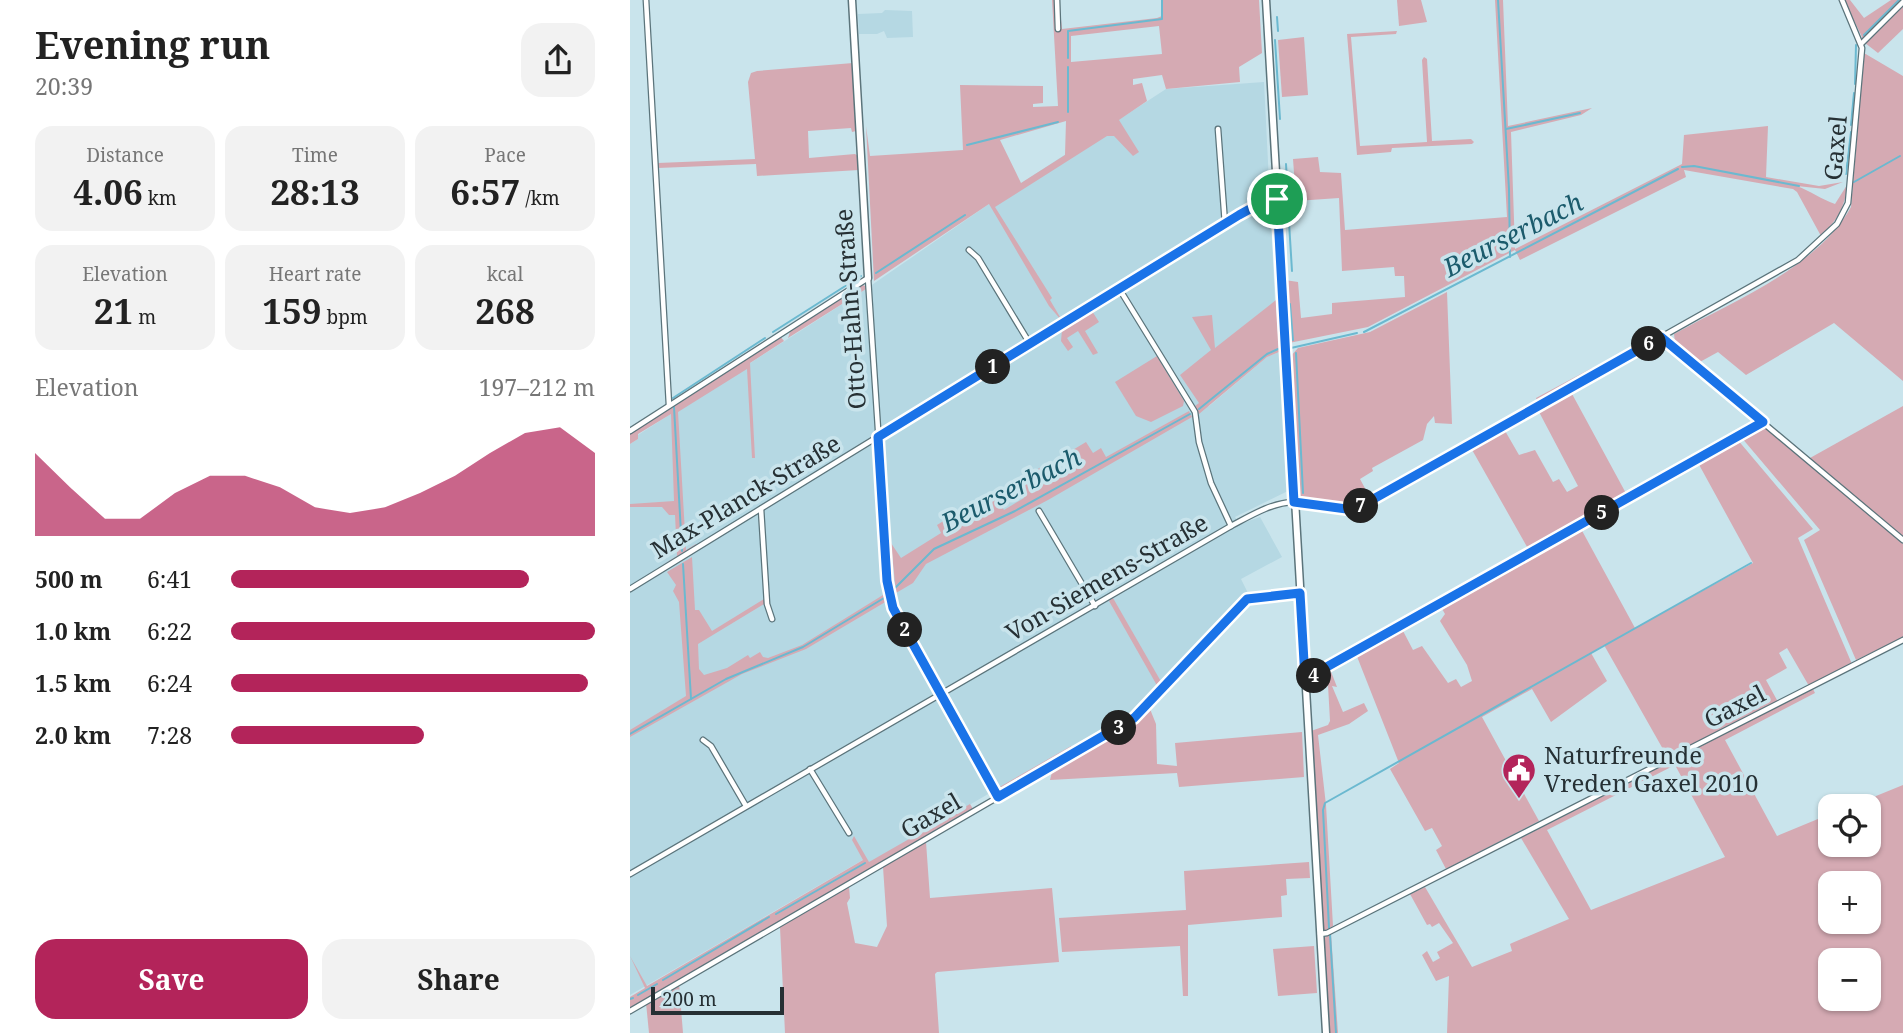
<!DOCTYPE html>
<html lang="en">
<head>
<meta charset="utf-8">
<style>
  :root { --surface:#fff; --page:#f2f2f2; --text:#222; --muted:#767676; --accent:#b3245a }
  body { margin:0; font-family:"Noto Serif",serif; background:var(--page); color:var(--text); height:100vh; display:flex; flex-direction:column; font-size:26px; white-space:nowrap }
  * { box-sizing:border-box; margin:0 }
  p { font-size:23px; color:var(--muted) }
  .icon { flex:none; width:38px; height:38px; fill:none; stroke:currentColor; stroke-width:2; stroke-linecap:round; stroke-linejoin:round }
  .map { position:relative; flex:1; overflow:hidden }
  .drawer { display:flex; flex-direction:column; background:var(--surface); width:630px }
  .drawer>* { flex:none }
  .controls { position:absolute; left:1188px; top:794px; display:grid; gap:14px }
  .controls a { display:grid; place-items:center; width:63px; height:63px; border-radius:14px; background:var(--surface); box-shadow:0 2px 5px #0004; font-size:35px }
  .scale { position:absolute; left:21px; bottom:18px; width:133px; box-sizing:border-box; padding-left:7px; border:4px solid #263034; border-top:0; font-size:19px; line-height:24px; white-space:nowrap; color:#263034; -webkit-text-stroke:5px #c9e4ec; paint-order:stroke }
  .pin { position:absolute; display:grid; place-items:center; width:60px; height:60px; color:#fff; margin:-30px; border:4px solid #fff; border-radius:50%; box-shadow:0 2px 7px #0007 }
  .km { position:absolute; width:35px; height:35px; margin:-18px; border-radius:50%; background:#222; color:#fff; font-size:19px; line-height:35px; text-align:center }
  .round { display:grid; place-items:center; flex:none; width:74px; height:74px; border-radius:21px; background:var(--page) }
  .overview { display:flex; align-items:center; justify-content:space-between; height:119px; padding:0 35px }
  h1 { font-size:38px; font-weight:700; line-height:52px }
  .metrics { display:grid; grid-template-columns:repeat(3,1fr); gap:10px; height:119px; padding:7px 35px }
  .metrics div { display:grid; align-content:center; border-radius:18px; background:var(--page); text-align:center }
  .metrics b { font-size:35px; font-weight:700 }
  .metrics small { font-size:19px; font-weight:400 }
  .metrics p { font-size:19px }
  .chart { height:196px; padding:14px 35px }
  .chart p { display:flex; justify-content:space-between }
  .chart svg { width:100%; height:126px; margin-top:7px; fill:var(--accent); opacity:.7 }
  .cta { display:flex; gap:14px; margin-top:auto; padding:14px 35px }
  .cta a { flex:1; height:80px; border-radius:21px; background:var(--accent); color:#fff; font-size:28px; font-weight:700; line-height:80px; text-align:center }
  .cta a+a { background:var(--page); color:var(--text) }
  ul { padding:0 35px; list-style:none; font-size:23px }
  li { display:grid; grid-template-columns:112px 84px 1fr; align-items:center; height:52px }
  li i { height:18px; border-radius:9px; background:var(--accent) }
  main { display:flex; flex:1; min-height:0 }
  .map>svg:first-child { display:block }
  .built { fill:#b5d8e3 }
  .green { fill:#d5aab3; fill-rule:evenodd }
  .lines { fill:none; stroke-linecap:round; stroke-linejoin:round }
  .stream { stroke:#6bb9d0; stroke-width:2 }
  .street-casing { stroke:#5b747b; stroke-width:7 }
  .secondary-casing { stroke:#5b747b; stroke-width:9 }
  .street { stroke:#fff; stroke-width:4.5 }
  .secondary { stroke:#fff; stroke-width:6 }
  .route-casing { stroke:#fff; stroke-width:14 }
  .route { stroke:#1a73e8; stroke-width:9 }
  .labels { text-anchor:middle; stroke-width:7; stroke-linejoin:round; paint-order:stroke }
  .street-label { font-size:24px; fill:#263034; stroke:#c9e4ec }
  .poi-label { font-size:24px; fill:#263034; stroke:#c9e4ec; text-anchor:start }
  .water-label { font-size:26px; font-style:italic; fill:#1b5b6c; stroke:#c9e4ec }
</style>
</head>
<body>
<main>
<section class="drawer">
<div class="overview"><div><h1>Evening run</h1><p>20:39</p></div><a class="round"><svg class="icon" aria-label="share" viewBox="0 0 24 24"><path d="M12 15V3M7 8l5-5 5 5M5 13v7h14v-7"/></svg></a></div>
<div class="metrics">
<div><p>Distance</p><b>4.06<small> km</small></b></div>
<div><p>Time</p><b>28:13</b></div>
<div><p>Pace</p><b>6:57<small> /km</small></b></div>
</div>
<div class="metrics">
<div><p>Elevation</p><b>21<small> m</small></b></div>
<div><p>Heart rate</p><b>159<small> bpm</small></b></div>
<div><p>kcal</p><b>268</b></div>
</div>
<div class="chart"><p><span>Elevation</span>197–212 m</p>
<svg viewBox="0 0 160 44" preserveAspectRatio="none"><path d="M0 44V15L10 27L20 38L30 38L40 29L50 23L60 23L70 27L80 34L90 36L100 34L110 29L120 23L130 15L140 8L150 6L160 15V44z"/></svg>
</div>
<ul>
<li><b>500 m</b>6:41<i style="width:82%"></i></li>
<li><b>1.0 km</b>6:22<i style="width:100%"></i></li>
<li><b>1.5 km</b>6:24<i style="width:98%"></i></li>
<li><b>2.0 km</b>7:28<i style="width:53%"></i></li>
</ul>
<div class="cta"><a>Save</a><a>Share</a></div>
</section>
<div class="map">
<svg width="1273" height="1033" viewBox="0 0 1273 1033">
  <rect width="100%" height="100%" fill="#c9e4ec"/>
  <g class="built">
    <path d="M255,10L282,11L283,37L257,38L254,31L247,34H229L228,14L252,13Z"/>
    <path d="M634,82L645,302L578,407L637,357L649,352L658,491L605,517L610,524L630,517L652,557L611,579L618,593L529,689L492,722L444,750L441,746L239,863L236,858L0,995V444L8,439V435L236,289L359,204L536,89Z"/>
  </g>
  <g class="green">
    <path d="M422,0H429L432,29L527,18L532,16L531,0H629L632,53L609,67L610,82L536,89L532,75L503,79V85L512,83L517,101L489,120L509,152L503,156L484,136H477L365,207L422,298L420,300L430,317H433L432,321L419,306L359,204L244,281L236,126L240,156L333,150L330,85L413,86V103L403,104V107L428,106ZM529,26L532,54L441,62V36ZM436,121L435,155L391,183L370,140Z"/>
    <path d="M767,0H791L797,22L769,26Z"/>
    <path d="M865,0H873L878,126L962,108L951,115L881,132L885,249L1052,164L1054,135L1138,126L1136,177L1189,186L1213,182L1195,189L1167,186C1180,191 1191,199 1205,204L1217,185C1215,208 1207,220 1191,236L1167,192L1163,189L1054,170L1056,177L890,260L885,250L738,327L659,343L655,280L668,282L671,318L702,314V303L775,297L774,276H765L764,267L712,271L709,198L666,201L663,159L688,157L690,172L711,173L715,230L877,217Z"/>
    <path d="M1214,0H1220L1234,18L1261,0H1273L1233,39Z"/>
    <path d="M1273,6V29L1248,53L1235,43Z"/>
    <path d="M767,31L766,34L721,37L730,146L797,142L792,60L794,57L797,59L802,141L841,139L844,142L842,144L762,148L761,152L727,155L717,34Z"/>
    <path d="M674,37L678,95L652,97L648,40Z"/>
    <path d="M1234,53L1273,76V381L1204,323L1116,375L1088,352L1068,363L1045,342L1044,334C1103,301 1187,268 1221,207Z"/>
    <path d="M223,63L226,131L222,132L221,128L178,131L179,158L225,154L228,156L229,170L127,176L126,164L28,168V163L125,159L118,82L121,73L127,71Z"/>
    <path d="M231,284L235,286L236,289L158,338L160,332Z"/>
    <path d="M817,292L822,424L805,423L804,416L797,424L793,440L742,468L743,471L730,479L737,492L732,496L736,502C715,514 693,502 670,500L660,357L668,348L740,332Z"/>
    <path d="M646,300L649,352L637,357L569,414L565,406L569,403L550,375L581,350L562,317L582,315L585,348Z"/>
    <path d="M462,311L469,322L455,331L468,353L463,355L448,331L437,338L443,347L438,351L431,341L432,330Z"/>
    <path d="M150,336L154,341L120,363L125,458H122L117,369L48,412L56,550L66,544V546L32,565L47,556L45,515H39L32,507H0V504L44,501L41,414L8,434V439L0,444V433Z"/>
    <path d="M527,356L554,401L553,406L521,422L506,416L485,382Z"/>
    <path d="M962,368L966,371L812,459L810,457L908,404L906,398Z"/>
    <path d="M941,392L998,497L900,552L841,448L874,429L889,455L905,450L923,482L929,479L937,492L948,486L908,410Z"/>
    <path d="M1273,406V537L1180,458Z"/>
    <path d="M559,411L562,417L418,500L296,564L283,583L266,593L261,543L271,558L311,533L307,525L336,507L339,511L365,496L374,510L394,498L392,493L394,491L388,481L416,464L426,479L449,465L441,451L456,442L463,453L471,448L476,457Z"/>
    <path d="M1133,424L1273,544V638L1226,660L1174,540L1190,530L1111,437Z"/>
    <path d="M1107,439L1183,529L1168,538L1222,664L1179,686L1157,648L1149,653L1157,668L1136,680L1148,702L1038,758L974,645L961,653L977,681L921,722L902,689L852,717L909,821L816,869L806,850L812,846L802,828L795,831L760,769L769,763L726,654L772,629L783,650L792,646L818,683L826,679L831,687L842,681L837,665L810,621L815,614L811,607L950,527L1005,628L1123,563L1067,461Z"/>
    <path d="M62,557L65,610H69L82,631L134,599V604L68,644L69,669L74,675L97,668L118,655L120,658L130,652L133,657L138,658L172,645L253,595V575L257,601L176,649L112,674L0,737V730L56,696L49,602L43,591L46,585L37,572Z"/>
    <path d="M483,598L533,685L529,689L479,601Z"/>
    <path d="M700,669L707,687L702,686L713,712L734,703L738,711L719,724L688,735L696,805L703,926L694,931L681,731L698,725L700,721L698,685H689L683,679Z"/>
    <path d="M1183,689L1185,693L1095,740L1147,836L1200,814V845H1239V807H1219L1273,785V1033H817L819,976L806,981L792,955L797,951L803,962L810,958L807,952L823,943L809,923L802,927L800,924L797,925L780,894L795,887L842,967L882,951L880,944L882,943L939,919L891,838ZM1045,765L1095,857L961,910L917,830ZM1200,884H1239V922H1200ZM1200,961H1239V999H1200Z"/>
    <path d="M517,708L520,709L526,724L527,764L547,766L545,743L672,732L674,777L549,787L547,773L420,780L423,768L505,720Z"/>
    <path d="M441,746L444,750L371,793L366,789Z"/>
    <path d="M340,804L343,809L0,1008V997L15,988L0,956L17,986L233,860L222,840L224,836L239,862Z"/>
    <path d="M296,842L300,898L422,888L429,962L307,972L305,974L309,1033H155L150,927L219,887L220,898L217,903L225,943L247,947L257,926L253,867Z"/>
    <path d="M679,862L680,878L656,879L657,895L651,896L652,917L558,925V996H553L550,946L432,952L429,918L556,910L554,871Z"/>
    <path d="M701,934L708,1033H699L694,938Z"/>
    <path d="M684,946L687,993L648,996L643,949Z"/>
    <path d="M49,984L53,1033H19L16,1003Z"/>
  </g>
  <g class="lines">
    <g class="stream">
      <path d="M868,0L879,189L880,257"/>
      <path d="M647,17L648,31"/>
      <path d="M1234,35L1269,0"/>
      <path d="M645,40L650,119"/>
      <path d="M438,58V31L532,19V0"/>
      <path d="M438,67V112"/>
      <path d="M1225,84L1226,45"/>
      <path d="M1221,125L1224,93"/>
      <path d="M876,129L950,113"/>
      <path d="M337,145L428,122"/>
      <path d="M656,164L658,200"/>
      <path d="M1052,167L1064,166L1169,186"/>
      <path d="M1216,174L1221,132"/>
      <path d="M1224,182L1270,156"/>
      <path d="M658,206L662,271"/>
      <path d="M246,273L335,215"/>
      <path d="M660,304L663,340"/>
      <path d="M143,332L231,276"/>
      <path d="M734,332L1048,169"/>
      <path d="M661,348L727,333"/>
      <path d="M666,353L673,493"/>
      <path d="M43,398L135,338"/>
      <path d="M44,407L52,551"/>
      <path d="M569,409L637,354L648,349"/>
      <path d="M842,448L870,431"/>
      <path d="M794,474L838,449"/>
      <path d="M675,498L715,505L732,502"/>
      <path d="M53,564L61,699"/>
      <path d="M265,588L304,549L385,511L560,414"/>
      <path d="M0,734L96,679L173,647L254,598"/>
      <path d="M146,914L235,863"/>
      <path d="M699,928L693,810L695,803L1121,563"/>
      <path d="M700,934L706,1033"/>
      <path d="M33,980L139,917"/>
      <path d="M8,995L27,984"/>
      <path d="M0,999L3,998"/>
    </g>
    <g class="street-casing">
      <g id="street">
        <path d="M16,0L39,405"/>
        <path d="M427,0L428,29"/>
        <path d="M1231,44L1273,2"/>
        <path d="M588,129L595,224"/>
        <path d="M339,250L348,258L400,344"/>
        <path d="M490,290L565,412L569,442L581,483L601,526"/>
        <path d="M1031,337L1273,540"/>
        <path d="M0,431L238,278L259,595L263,608L368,797"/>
        <path d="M131,509L137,604L142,619"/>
        <path d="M409,511L465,606"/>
        <path d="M0,589L609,215L629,204L647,199"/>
        <path d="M675,679L1133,422"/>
        <path d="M73,740L81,746L116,806"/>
        <path d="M180,769L219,833"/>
        <path d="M0,874L601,526C620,516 641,503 663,502C684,501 710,516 729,507L1168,260L1207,224L1218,203L1232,48L1212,0"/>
        <path d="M690,934L697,933L1273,640"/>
        <path d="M0,1011L499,721L514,708L617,599L670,593"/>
      </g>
    </g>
    <g class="secondary-casing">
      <g id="secondary">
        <path d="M222,0L238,278"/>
        <path d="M636,0L696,1033"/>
      </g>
    </g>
    <use href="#street" class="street"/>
    <use href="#secondary" class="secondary"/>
  </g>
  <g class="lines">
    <g class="route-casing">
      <path id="route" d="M647,199L664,502L724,510L1031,337L1133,422L677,678L675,679L670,593L617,599L504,718L368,797L263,608L257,581L248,437L609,215L629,204Z"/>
    </g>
    <use href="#route" class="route"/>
  </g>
  <defs>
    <g id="civic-pin" transform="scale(1.75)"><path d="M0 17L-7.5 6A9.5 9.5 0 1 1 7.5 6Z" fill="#b3245a" stroke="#c9e4ec"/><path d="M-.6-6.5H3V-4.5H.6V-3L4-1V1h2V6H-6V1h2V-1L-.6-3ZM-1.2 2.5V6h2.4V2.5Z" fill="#fff"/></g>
  </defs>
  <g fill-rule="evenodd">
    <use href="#civic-pin" x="889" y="770"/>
  </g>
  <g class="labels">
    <g class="street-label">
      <text transform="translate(1206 148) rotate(-85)" y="8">Gaxel</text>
      <text transform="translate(221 309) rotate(-94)" y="8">Otto-Hahn-Straße</text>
      <text transform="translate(116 497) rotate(-31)" y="8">Max-Planck-Straße</text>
      <text transform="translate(477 578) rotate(-30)" y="8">Von-Siemens-Straße</text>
      <text transform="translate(1105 707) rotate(-27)" y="8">Gaxel</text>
      <text transform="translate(301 816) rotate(-30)" y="8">Gaxel</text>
    </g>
    <g class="poi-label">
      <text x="914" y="764">Naturfreunde<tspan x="914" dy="28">Vreden Gaxel 2010</tspan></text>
    </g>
    <g class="water-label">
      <text transform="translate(883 235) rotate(-27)" y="9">Beurserbach</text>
      <text transform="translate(381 490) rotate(-27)" y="9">Beurserbach</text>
    </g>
  </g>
</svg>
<div class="controls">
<a><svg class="icon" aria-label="locate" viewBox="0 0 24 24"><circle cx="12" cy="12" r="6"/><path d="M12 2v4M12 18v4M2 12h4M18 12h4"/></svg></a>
<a>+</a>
<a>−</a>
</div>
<div class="scale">200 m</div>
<div class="pin" style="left:647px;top:199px;background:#1e9e55"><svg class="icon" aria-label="arrive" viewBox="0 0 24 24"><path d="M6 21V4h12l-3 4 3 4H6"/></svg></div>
<b class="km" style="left:363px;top:367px">1</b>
<b class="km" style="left:275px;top:630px">2</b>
<b class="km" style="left:489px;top:728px">3</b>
<b class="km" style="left:684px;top:676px">4</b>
<b class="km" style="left:972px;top:513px">5</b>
<b class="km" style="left:1019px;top:344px">6</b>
<b class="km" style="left:731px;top:506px">7</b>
</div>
</main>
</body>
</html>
